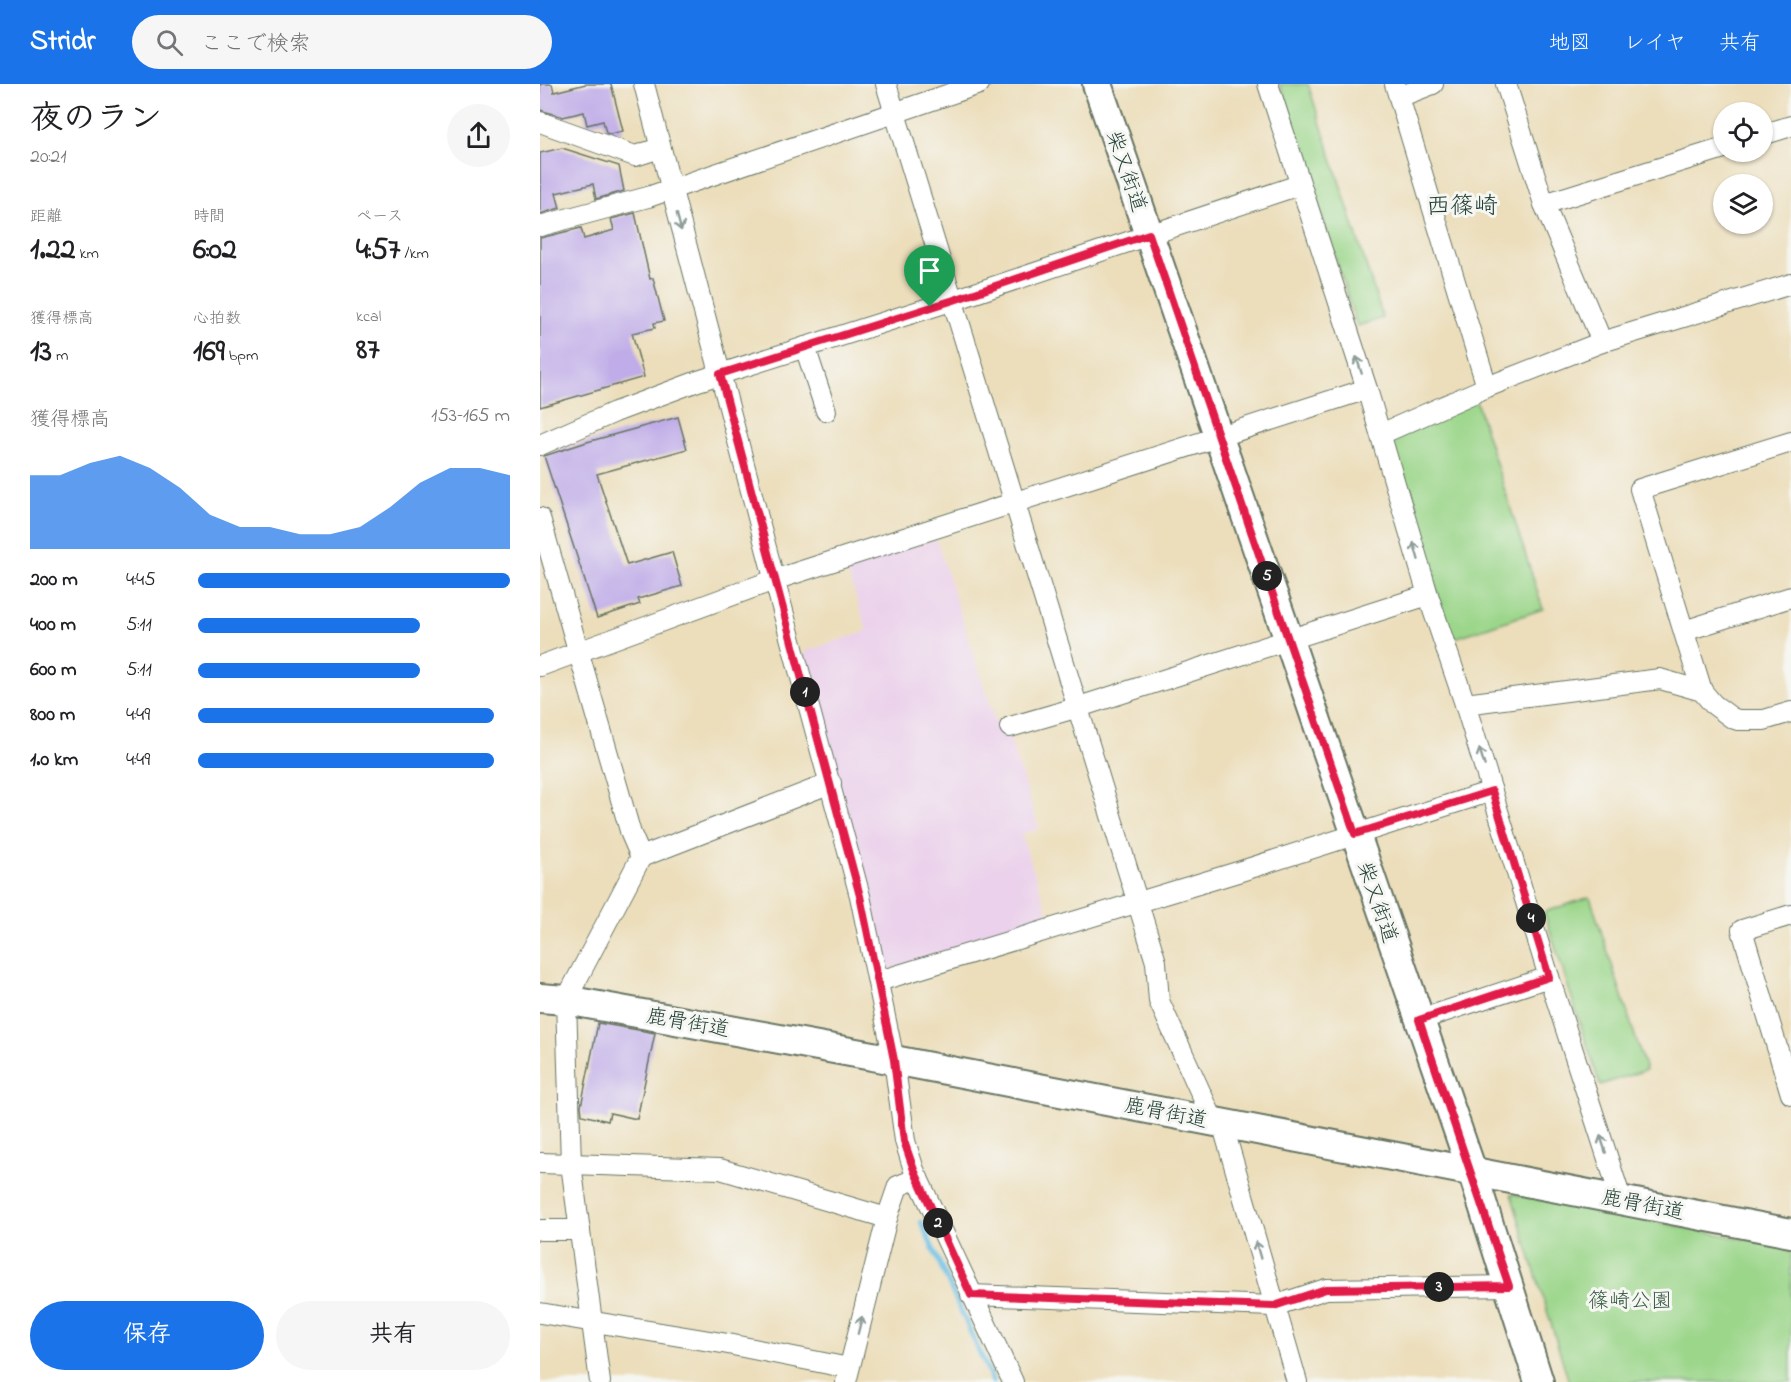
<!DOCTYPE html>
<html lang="ja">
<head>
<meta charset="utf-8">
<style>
  :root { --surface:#fff; --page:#f6f6f6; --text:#202124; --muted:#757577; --accent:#1a73e8 }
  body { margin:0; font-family:"Indie Flower","Klee One",sans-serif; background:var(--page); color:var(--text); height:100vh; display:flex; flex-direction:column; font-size:22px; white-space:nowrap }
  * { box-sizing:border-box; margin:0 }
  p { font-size:20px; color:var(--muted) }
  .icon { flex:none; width:33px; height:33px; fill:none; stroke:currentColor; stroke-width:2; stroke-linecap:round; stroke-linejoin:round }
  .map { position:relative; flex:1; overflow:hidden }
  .sheet { display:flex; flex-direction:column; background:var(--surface); width:540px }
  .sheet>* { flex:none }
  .fabs { position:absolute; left:1173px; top:18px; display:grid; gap:12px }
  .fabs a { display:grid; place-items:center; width:60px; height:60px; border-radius:50%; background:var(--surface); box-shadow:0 2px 4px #0004; font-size:30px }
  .pin { position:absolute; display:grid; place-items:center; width:51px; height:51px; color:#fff; margin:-62px -26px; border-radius:50% 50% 50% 0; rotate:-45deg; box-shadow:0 0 6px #0007 }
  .pin .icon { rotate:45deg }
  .km { position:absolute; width:30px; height:30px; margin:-15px; border-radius:50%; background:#222; color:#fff; font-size:16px; line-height:30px; text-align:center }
  .round { display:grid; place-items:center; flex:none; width:63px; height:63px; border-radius:32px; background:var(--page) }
  .head { display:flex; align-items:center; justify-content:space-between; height:102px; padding:0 30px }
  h1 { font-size:33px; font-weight:700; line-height:45px }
  .metrics { display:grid; grid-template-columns:repeat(3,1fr); gap:9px; height:102px; padding:6px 30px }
  .metrics div { display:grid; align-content:center }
  .metrics b { font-size:30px; font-weight:700 }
  .metrics small { font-size:16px; font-weight:400 }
  .metrics p { font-size:16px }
  .chart { height:168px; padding:12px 30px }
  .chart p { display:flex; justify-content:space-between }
  .chart svg { width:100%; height:108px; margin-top:6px; fill:var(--accent); opacity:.7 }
  .cta { display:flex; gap:12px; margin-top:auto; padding:12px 30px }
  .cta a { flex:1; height:69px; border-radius:36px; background:var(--accent); color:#fff; font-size:24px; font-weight:700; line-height:69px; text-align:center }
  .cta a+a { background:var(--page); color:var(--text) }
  ul { padding:0 30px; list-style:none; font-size:20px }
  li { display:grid; grid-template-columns:96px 72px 1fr; align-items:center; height:45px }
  li i { height:15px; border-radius:8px; background:var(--accent) }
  header { display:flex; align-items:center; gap:36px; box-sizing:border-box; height:84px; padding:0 30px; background:var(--accent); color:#fff }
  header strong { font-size:28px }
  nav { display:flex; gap:33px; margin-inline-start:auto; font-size:21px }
  .search { width:420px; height:54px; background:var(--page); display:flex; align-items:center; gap:15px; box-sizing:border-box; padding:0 21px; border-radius:33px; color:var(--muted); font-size:22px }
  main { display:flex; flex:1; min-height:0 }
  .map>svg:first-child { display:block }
  .built { fill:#ebd1eb }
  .green { fill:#9bd68a; stroke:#5d8a5f; stroke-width:1.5 }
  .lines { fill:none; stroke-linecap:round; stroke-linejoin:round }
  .stream { stroke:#68bfe5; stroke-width:5 }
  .building { fill:#bface8 }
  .street-casing { stroke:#677563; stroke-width:22 }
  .secondary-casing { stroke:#677563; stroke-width:32 }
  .street { stroke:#fff; stroke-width:20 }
  .secondary { stroke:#fff; stroke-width:28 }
  .oneway { stroke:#8f9e9a }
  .route-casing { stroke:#fff; stroke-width:12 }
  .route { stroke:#e11d48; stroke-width:8 }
  .labels { text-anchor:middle; stroke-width:6; stroke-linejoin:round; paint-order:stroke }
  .street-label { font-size:21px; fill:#1f3d34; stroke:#f6f6f2 }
  .park-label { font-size:21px; fill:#385c45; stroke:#f6f6f2 }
  .quarter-label { font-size:24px; fill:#1f3d34; stroke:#f6f6f2 }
</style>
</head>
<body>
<header>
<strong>Stridr</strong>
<div class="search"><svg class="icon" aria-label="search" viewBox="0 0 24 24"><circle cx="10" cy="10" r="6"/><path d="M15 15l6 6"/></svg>ここで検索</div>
<nav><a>地図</a><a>レイヤ</a><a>共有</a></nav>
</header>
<main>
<section class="sheet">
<div class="head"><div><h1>夜のラン</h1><p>20:21</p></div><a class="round"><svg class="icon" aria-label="share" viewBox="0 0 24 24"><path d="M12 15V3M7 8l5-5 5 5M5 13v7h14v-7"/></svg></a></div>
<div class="metrics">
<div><p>距離</p><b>1.22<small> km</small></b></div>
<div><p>時間</p><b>6:02</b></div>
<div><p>ペース</p><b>4:57<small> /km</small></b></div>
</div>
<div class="metrics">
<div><p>獲得標高</p><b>13<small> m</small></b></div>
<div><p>心拍数</p><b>169<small> bpm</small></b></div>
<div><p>kcal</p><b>87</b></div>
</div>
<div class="chart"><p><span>獲得標高</span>153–165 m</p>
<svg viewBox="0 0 160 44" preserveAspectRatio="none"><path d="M0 44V14L10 14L20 9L30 6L40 11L50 19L60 30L70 35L80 35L90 38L100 38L110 35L120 27L130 17L140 11L150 11L160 14V44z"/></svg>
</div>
<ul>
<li><b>200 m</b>4:45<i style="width:100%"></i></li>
<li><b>400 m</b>5:11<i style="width:71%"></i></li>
<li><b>600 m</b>5:11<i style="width:71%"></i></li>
<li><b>800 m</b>4:49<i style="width:95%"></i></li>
<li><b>1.0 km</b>4:49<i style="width:95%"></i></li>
</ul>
<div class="cta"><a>保存</a><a>共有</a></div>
</section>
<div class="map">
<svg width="1251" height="1298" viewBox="0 0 1251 1298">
  <rect width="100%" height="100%" fill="#f6f6f2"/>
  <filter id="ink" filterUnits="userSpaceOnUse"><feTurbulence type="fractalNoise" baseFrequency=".0167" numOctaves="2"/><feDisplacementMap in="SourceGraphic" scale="12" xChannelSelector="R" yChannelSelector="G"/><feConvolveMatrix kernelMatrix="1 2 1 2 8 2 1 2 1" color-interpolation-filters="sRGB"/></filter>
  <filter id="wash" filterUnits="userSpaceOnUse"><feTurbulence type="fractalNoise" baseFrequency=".008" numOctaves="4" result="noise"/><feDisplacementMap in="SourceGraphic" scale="24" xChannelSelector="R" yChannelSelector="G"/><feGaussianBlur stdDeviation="1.35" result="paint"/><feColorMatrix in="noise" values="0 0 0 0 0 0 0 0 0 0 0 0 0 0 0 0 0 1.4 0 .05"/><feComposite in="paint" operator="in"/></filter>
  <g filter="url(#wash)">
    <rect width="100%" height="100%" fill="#ecdebb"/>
    <path class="built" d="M396,455L456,639L465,640L499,745L481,750L511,837L350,885L344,882L263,568L327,547L306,483Z"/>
    <g class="green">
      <path d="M740,0H768L843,234L817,242Z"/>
      <path d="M935,314L1003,525L912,555L845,348Z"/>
      <path d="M1050,813L1106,986L1060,1001L1004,828Z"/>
      <path d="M971,1110L1251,1164V1298H1029Z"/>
    </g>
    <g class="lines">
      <path class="stream" d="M381,1138L453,1298"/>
    </g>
    <g id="blocks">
      <g class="building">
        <path d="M0,0H12L14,8L46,0H71L83,47L70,50L66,49L63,37L47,41L44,28L23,33L0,26Z"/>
        <path d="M22,64L79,82L84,107L56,115L53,100L16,109L20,124L0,130V69Z"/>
        <path d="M95,129L110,195L113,194L124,237L114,239L115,244L92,249L104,293L0,323V154L41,144L44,155L74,146L71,135Z"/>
        <path d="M138,333L147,365L57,390L87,481L132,468L142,502L98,515L100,520L57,534L4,372L47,358Z"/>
        <path d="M58,939L115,949L97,1035L70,1029L68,1037L42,1031L41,1022Z"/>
      </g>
    </g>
  </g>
  <g filter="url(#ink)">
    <use href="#blocks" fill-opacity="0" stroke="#677563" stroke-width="1.5"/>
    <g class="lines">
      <g class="street-casing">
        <g id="street">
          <path d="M104,0L230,479L320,812L354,976L365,1057L374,1086L473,1298"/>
          <path d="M346,0L616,878L619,917L674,1038"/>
          <path d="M728,0L827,305L888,511L925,620L1009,893L1081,1115"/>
          <path d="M855,0L947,303"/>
          <path d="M966,0L1004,120L1062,258"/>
          <path d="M859,13L893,0"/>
          <path d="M0,38L95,72L120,64"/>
          <path d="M1222,51L1251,42"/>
          <path d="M1004,120L1184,64"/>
          <path d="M0,142L108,113L439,0"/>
          <path d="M265,263L286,327"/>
          <path d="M841,350L947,303L1062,258L1251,200"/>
          <path d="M0,361L75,328L158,297L414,216L759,101"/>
          <path d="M0,434L91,750L101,773L26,916L31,1080L60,1298"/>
          <path d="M1144,547L1251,513"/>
          <path d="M0,582L234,496L827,305"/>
          <path d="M1162,607L1100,405L1251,358"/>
          <path d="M925,620L1120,595L1162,607L1173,620L1192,634L1198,636H1224L1251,628"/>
          <path d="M470,643L539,623L888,511"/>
          <path d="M101,773L291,699"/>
          <path d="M1251,831L1202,846L1251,1010"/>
          <path d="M339,897L701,787L952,707"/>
          <path d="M879,936L1009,893"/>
          <path d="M682,1039L757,1298"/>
          <path d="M0,1079L180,1085L347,1134"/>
          <path d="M0,1146H40"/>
          <path d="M431,1211L734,1222L786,1205L969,1202"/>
          <path d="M0,1229L188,1260L309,1284"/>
          <path d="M306,1298L347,1134L358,1102L378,1094"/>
        </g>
      </g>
      <g class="secondary-casing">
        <g id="secondary">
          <path d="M557,0L932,1087L999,1298"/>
          <path d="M0,914L26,916L354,976L1251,1149"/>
        </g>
      </g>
      <use href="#street" class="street"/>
      <use href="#secondary" class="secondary"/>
    </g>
    <defs><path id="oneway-shaft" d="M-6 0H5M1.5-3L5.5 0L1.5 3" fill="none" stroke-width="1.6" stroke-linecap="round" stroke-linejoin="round" transform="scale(1.5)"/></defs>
    <g class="oneway">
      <use href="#oneway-shaft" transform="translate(139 138) rotate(75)"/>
      <use href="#oneway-shaft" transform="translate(819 281) rotate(-108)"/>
      <use href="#oneway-shaft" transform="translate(876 467) rotate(-106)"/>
      <use href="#oneway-shaft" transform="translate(942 673) rotate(-107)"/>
      <use href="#oneway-shaft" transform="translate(1063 1060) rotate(-108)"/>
      <use href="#oneway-shaft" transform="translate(718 1166) rotate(-106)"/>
      <use href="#oneway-shaft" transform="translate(320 1241) rotate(-76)"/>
    </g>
  </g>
  <g class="lines" filter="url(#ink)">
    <g class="route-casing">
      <path id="route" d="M609,150L815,750L952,707L1009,893L879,936L969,1202L786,1205L734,1222L431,1211L374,1086L364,1057L354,976L320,812L180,290L414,216Z"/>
    </g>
    <use href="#route" class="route"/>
  </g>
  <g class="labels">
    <g class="street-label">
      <text transform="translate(587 87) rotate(71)" y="7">柴又街道</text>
      <text transform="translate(838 818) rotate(71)" y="7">柴又街道</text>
      <text transform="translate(148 938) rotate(10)" y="7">鹿骨街道</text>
      <text transform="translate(626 1028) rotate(11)" y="7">鹿骨街道</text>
      <text transform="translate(1103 1120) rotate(11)" y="7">鹿骨街道</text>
    </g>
    <g class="park-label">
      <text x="1090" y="1223">篠崎公園</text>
    </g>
    <g class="quarter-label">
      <text x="922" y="129">西篠崎</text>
    </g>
  </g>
</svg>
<div class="fabs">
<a><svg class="icon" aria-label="locate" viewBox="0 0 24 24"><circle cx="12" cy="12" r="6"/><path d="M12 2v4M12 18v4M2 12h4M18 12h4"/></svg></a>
<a><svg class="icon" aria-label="layers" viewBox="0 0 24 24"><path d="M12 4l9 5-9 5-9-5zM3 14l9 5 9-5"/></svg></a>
</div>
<div class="pin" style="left:390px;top:223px;background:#1e9e55"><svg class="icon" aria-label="arrive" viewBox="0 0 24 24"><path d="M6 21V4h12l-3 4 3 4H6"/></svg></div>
<b class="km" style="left:265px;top:608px">1</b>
<b class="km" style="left:398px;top:1139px">2</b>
<b class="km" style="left:899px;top:1203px">3</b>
<b class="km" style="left:991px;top:834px">4</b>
<b class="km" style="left:727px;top:492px">5</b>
</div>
</main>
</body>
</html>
